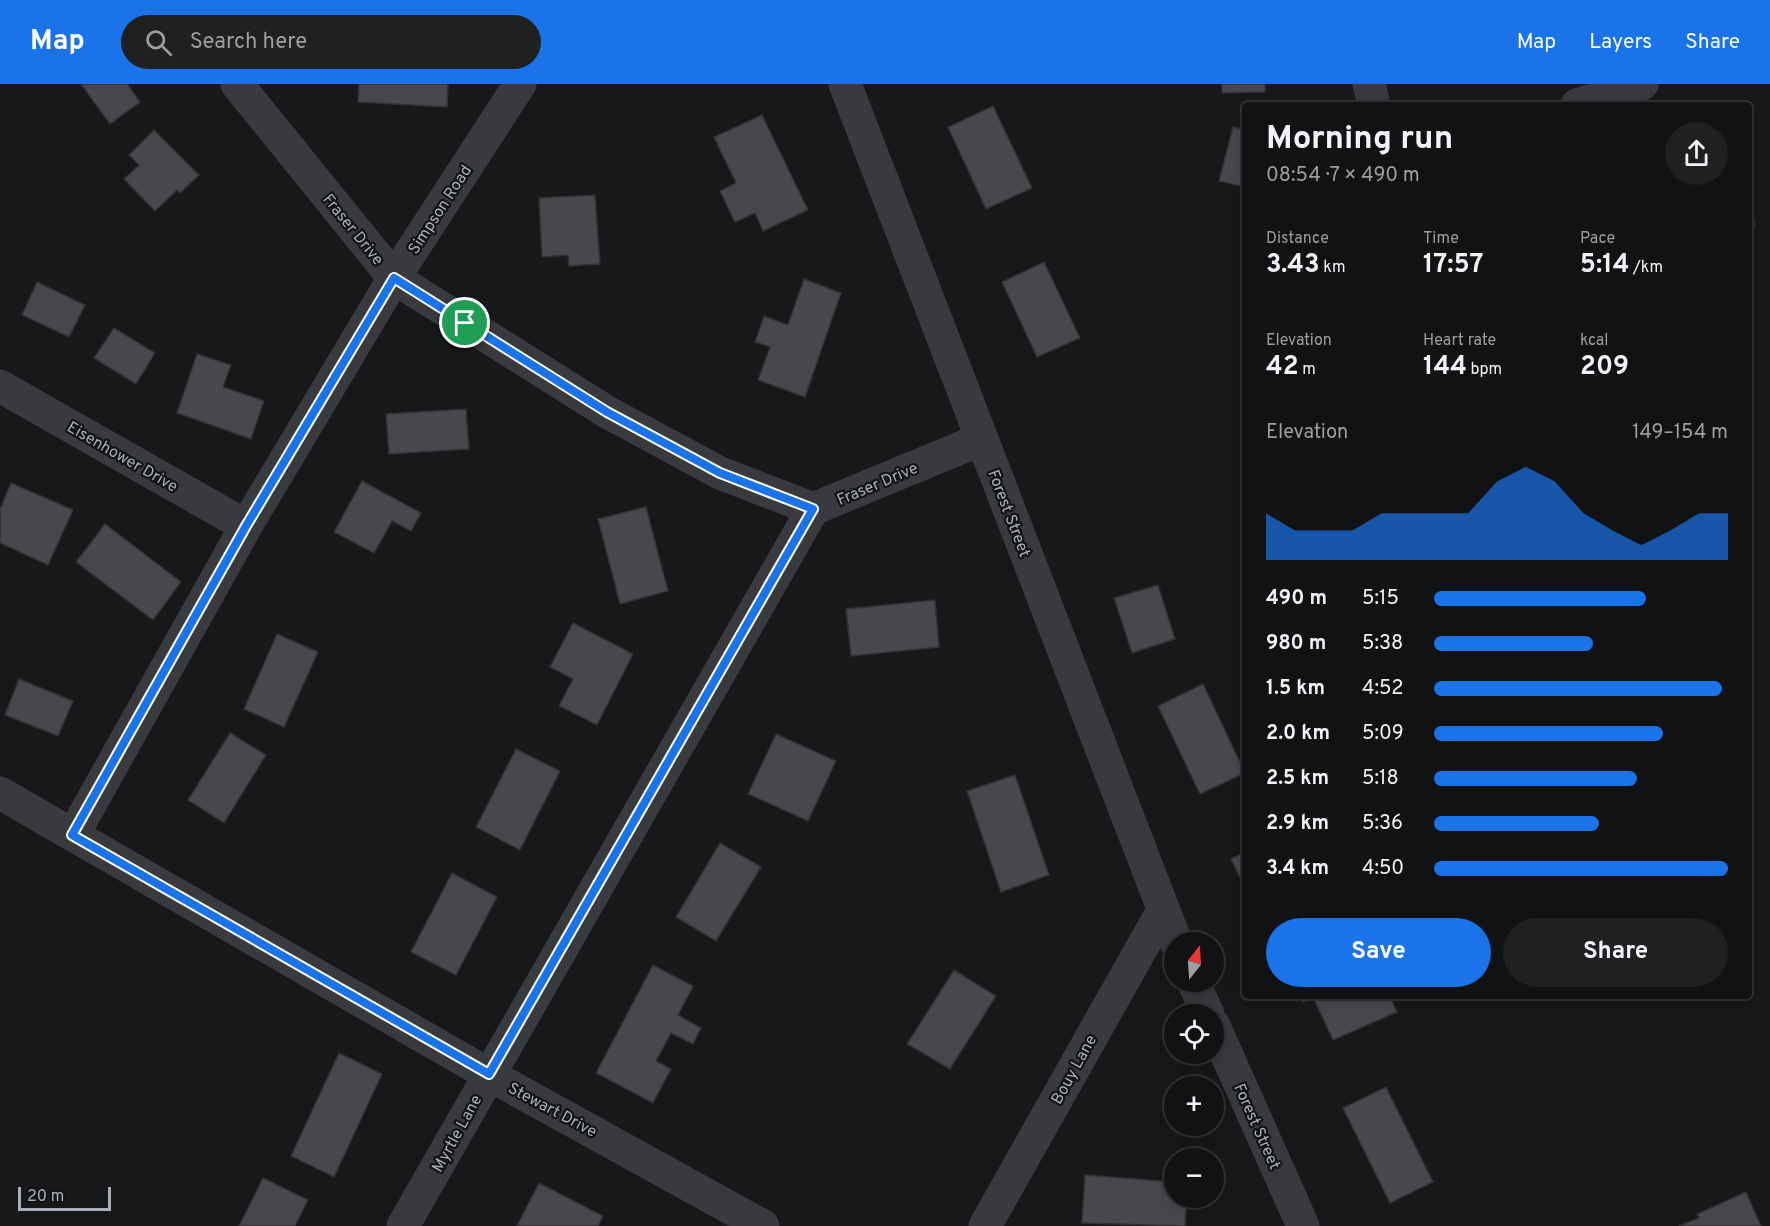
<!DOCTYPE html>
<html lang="en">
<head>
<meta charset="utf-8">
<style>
  :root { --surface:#111213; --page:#1e2021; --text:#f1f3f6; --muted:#9c9ea0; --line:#303233; --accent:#1a73e8 }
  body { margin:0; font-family:Overpass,sans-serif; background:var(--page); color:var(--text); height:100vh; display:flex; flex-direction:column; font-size:22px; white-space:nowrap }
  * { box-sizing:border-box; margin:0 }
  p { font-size:20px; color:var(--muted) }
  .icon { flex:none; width:33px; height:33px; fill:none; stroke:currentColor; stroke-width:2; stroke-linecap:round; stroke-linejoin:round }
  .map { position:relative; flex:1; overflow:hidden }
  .sheet { position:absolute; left:1242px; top:18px; width:510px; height:897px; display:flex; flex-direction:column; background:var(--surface); border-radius:6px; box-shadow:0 3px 15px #0003,0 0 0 2px var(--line) }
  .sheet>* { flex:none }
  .needle { width:39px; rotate:17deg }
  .buttons { position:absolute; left:1164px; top:848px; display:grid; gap:12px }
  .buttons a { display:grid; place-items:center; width:60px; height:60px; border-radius:50%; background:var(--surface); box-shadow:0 3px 15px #0003,0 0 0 2px var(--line); font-size:30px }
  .scale { position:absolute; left:18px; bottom:15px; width:93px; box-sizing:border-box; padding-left:6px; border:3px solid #abb0b8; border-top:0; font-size:16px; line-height:21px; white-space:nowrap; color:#abb0b8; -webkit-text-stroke:4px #121314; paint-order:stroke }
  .pin { position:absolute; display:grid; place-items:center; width:51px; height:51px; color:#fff; margin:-26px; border:3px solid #fff; border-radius:50%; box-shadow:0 2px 6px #0007 }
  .round { display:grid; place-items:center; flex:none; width:63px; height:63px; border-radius:32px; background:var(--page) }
  .overview { display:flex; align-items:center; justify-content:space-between; height:102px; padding:0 24px }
  h1 { font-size:33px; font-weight:700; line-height:45px }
  .figures { display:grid; grid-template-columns:repeat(3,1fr); gap:9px; height:102px; padding:6px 24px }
  .figures div { display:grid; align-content:center }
  .figures b { font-size:26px; font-weight:700 }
  .figures small { font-size:16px; font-weight:400 }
  .figures p { font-size:16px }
  .chart { height:168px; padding:12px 24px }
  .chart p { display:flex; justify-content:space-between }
  .chart svg { width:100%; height:108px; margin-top:6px; fill:var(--accent); opacity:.7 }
  .action { display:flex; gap:12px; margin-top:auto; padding:12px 24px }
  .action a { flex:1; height:69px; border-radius:36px; background:var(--accent); color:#fff; font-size:24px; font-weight:700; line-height:69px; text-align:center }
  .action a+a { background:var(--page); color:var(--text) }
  ul { padding:0 24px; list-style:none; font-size:20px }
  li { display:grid; grid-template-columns:96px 72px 1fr; align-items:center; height:45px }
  li i { height:15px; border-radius:8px; background:var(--accent) }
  header { display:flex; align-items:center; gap:36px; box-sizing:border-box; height:84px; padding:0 30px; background:var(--accent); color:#fff }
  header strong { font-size:28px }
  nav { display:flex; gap:33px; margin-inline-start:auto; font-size:21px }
  .search { width:420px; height:54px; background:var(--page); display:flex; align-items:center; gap:15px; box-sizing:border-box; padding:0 21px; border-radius:33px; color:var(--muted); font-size:22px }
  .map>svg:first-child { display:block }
  .building { fill:#47484c; stroke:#323235; stroke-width:1.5 }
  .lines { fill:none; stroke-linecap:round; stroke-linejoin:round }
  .minor { stroke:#393a3e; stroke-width:33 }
  .route-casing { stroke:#fff; stroke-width:12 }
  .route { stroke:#1a73e8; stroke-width:8 }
  .labels { text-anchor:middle; stroke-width:4.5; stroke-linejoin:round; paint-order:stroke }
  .street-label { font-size:16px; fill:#abb0b8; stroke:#121314 }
</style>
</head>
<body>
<header>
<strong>Map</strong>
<div class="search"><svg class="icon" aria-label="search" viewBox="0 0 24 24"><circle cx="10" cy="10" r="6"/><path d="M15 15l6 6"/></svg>Search here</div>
<nav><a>Map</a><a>Layers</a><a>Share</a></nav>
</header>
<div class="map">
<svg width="1770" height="1142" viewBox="0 0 1770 1142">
  <rect width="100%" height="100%" fill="#171819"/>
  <g class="building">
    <path d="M81,0H127L140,18L110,40Z"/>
    <path d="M359,0H448L447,23L358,18Z"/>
    <path d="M1222,0H1265V8L1222,9Z"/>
    <path d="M993,22L1032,104L986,125L948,43Z"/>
    <path d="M762,31L808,126L763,147L755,129L735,138L720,107L736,99L714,53Z"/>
    <path d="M1233,43L1245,46V103L1219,97Z"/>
    <path d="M154,46L199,91L180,109L177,106L155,127L124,95L139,81L129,71Z"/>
    <path d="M1749,107L1755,142L1749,143Z"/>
    <path d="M595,111L600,180L569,182L568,171L542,173L539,114Z"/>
    <path d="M1044,178L1080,254L1037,273L1002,198Z"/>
    <path d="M804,195L841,209L805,313L758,296L770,263L755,258L764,232L788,241Z"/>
    <path d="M37,198L85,221L69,253L22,231Z"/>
    <path d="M114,244L155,269L136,300L94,274Z"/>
    <path d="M197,270L231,281L223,303L264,317L251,355L177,329Z"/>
    <path d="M466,325L469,365L389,370L386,330Z"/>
    <path d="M362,397L421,429L411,447L392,437L374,469L334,448Z"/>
    <path d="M11,399L73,426L48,481L0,459V425Z"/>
    <path d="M646,423L668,507L620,520L598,435Z"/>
    <path d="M105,440L181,498L153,536L76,478Z"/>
    <path d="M1158,501L1175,555L1132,569L1114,514Z"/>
    <path d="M935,516L939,563L851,572L846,525Z"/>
    <path d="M573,539L633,570L597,641L559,622L573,595L550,583Z"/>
    <path d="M277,550L318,568L284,643L244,625Z"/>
    <path d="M19,595L73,617L58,652L5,631Z"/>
    <path d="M1203,600L1245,689L1200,710L1158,622Z"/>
    <path d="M230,649L266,671L224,739L188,716Z"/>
    <path d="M776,650L836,677L808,737L748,710Z"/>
    <path d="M516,665L560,687L520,766L476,743Z"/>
    <path d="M1015,691L1049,791L1001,808L967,707Z"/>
    <path d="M720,759L761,783L716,857L676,833Z"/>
    <path d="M1245,768V804L1231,775Z"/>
    <path d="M452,789L497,813L456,891L411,868Z"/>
    <path d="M653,881L693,902L678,931L701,944L693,960L671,949L656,977L671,985L653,1019L596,989Z"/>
    <path d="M954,886L996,912L950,985L907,960Z"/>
    <path d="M1300,912H1390L1397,928L1333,956L1313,913L1303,918Z"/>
    <path d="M339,969L382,990L334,1093L291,1072Z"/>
    <path d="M1386,1003L1433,1098L1390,1119L1343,1024Z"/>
    <path d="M1085,1091L1174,1098V1113H1187L1185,1142L1082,1139Z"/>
    <path d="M263,1094L308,1116L295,1142H239Z"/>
    <path d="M539,1099L603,1132L598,1142H517Z"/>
    <path d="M1746,1108L1761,1142H1679L1699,1134L1697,1130Z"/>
  </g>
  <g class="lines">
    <g class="minor">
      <path d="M237,0L394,194L607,328L720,389L813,425L982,355"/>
      <path d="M845,0L1176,858"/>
      <path d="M1369,0L1374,21"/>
      <path d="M1577,21L1642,0"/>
      <path d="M0,302L246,442"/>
      <path d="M0,709L488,990L763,1142"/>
      <path d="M73,751L246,442L394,194L520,0"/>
      <path d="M1193,897L1208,930"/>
      <path d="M1214,942L1303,1142"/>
      <path d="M403,1142L813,425"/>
      <path d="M985,1142L1162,828"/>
    </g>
  </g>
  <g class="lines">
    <g class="route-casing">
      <path id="route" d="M394,194L607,328L720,389L813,425L489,990L72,751L246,442Z"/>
    </g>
    <use href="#route" class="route"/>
  </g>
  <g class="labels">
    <g class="street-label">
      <text transform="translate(439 125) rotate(-57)" y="6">Simpson Road</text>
      <text transform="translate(354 145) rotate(51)" y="6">Fraser Drive</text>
      <text transform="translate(123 372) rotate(30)" y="6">Eisenhower Drive</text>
      <text transform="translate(877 399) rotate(-23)" y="6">Fraser Drive</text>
      <text transform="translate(1010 429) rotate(69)" y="6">Forest Street</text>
      <text transform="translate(1073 985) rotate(-61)" y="6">Bouy Lane</text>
      <text transform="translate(553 1025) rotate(28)" y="6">Stewart Drive</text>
      <text transform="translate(1258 1042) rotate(66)" y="6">Forest Street</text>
      <text transform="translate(456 1049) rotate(-61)" y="6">Myrtle Lane</text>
    </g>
  </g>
</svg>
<div class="buttons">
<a><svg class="needle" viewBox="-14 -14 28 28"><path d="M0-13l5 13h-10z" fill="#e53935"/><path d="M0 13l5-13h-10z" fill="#9c9ea0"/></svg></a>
<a><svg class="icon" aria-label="locate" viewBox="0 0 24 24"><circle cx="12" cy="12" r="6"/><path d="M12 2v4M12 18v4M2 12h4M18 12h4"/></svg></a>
<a>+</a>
<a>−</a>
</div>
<div class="scale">20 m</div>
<div class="pin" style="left:465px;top:239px;background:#1e9e55"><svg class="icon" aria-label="arrive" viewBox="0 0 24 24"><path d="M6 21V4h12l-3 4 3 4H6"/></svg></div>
<section class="sheet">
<div class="overview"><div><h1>Morning run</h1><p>08:54 · 7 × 490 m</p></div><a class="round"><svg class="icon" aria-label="share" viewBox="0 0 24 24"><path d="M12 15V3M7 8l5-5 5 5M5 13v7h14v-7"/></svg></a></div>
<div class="figures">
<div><p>Distance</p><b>3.43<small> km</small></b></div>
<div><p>Time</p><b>17:57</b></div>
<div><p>Pace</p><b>5:14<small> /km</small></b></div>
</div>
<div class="figures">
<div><p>Elevation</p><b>42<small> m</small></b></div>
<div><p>Heart rate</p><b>144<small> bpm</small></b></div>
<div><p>kcal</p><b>209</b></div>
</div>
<div class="chart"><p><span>Elevation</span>149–154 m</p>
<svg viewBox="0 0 160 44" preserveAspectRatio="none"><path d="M0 44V25L10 32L20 32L30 32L40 25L50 25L60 25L70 25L80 12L90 6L100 12L110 25L120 32L130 38L140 32L150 25L160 25V44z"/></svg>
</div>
<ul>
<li><b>490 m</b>5:15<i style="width:72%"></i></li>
<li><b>980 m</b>5:38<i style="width:54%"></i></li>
<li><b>1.5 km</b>4:52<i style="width:98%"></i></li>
<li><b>2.0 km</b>5:09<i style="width:78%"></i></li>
<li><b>2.5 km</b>5:18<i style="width:69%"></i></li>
<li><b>2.9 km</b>5:36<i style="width:56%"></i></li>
<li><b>3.4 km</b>4:50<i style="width:100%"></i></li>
</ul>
<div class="action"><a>Save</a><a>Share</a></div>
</section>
</div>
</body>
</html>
